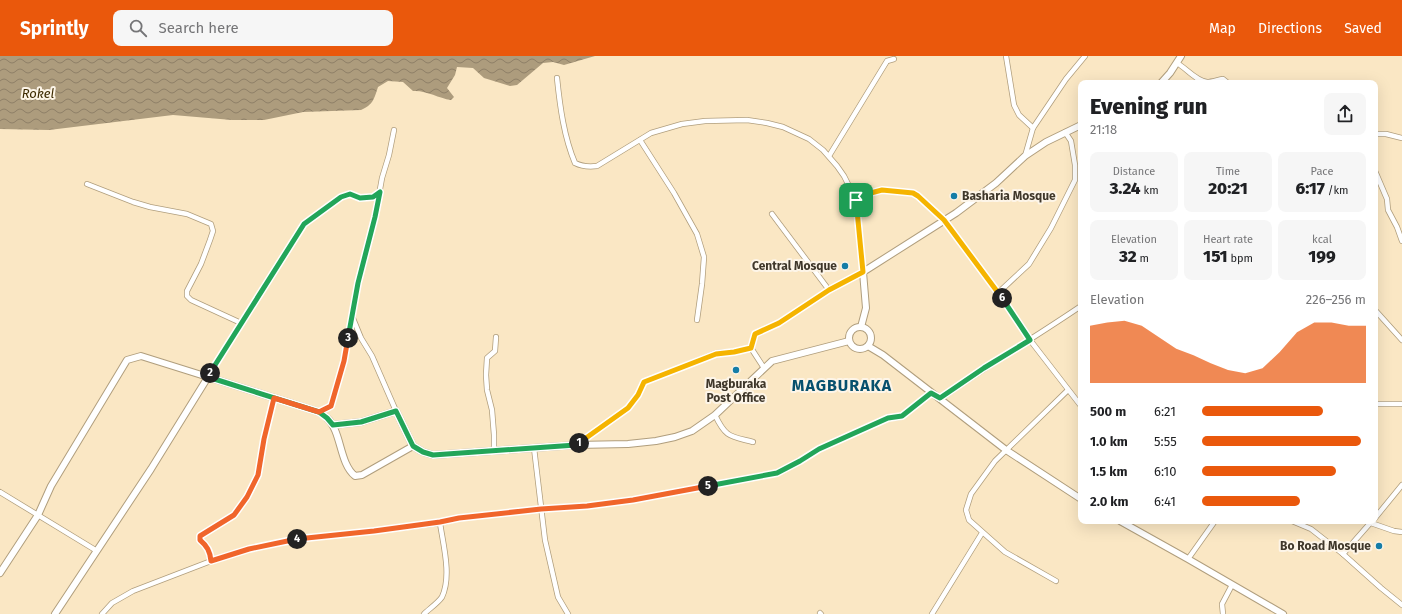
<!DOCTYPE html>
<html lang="en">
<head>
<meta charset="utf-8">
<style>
  :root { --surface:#fff; --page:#f6f6f6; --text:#202124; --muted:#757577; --accent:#ea580c }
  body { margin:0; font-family:"Fira Sans",sans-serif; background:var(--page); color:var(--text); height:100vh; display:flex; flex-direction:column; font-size:15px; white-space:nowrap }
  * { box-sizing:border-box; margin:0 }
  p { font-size:13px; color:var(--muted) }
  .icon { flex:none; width:22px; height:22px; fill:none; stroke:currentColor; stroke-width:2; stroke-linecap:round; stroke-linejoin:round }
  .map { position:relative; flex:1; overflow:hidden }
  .side { position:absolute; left:1078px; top:24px; width:300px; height:444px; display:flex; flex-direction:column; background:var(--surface); border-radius:8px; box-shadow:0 4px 16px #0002 }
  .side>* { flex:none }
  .pin { position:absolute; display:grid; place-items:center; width:34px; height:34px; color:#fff; margin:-17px; border-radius:8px; box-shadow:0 2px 6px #0006 }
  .km { position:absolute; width:20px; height:20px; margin:-10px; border-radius:50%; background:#222; color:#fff; font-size:11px; line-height:20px; text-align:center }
  .round { display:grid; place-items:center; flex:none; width:42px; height:42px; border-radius:8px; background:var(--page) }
  .head { display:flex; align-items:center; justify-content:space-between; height:68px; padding:0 12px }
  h1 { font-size:22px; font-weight:800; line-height:30px }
  .stats { display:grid; grid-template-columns:repeat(3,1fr); gap:6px; height:68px; padding:4px 12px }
  .stats div { display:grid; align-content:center; border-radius:8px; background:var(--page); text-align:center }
  .stats b { font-size:17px; font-weight:800 }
  .stats small { font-size:11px; font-weight:400 }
  .stats p { font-size:11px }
  .chart { height:112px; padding:8px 12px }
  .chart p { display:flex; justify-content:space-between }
  .chart svg { width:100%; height:72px; margin-top:4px; fill:var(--accent); opacity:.7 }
  ul { padding:0 12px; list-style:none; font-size:13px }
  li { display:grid; grid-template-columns:64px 48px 1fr; align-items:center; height:30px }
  li i { height:10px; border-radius:5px; background:var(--accent) }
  header { display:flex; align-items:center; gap:24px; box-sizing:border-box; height:56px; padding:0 20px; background:var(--accent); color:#fff }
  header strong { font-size:19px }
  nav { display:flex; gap:22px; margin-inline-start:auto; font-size:14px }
  .search { width:280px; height:36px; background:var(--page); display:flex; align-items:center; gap:10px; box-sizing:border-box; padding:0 14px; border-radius:8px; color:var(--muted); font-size:15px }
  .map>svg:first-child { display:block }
  .water { fill:url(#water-waves) }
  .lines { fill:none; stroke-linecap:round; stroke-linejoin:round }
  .street-casing { stroke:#b09e7d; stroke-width:6 }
  .secondary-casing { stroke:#b09e7d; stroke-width:8 }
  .street { stroke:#fff; stroke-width:4.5 }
  .secondary { stroke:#fff; stroke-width:6 }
  .split-1-casing { stroke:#fff; stroke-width:8 }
  .split-2-casing { stroke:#fff; stroke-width:8 }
  .split-3-casing { stroke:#fff; stroke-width:8 }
  .split-4-casing { stroke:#fff; stroke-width:8 }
  .split-5-casing { stroke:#fff; stroke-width:8 }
  .split-6-casing { stroke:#fff; stroke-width:8 }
  .split-7-casing { stroke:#fff; stroke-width:8 }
  .split-1 { stroke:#f5b400; stroke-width:5 }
  .split-2 { stroke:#22a559; stroke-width:5 }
  .split-3 { stroke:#22a559; stroke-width:5 }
  .split-4 { stroke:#f0652b; stroke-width:5 }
  .split-5 { stroke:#f0652b; stroke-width:5 }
  .split-6 { stroke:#22a559; stroke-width:5 }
  .split-7 { stroke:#f5b400; stroke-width:5 }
  .poi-dot { fill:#157da7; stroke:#fdf5e8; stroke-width:1.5 }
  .labels { text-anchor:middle; stroke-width:4; stroke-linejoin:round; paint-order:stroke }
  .poi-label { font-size:12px; font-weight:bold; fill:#3f372a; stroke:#fdf5e8; text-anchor:end }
  .water-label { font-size:13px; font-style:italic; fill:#3d2a00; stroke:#fdf5e8 }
  .district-label { font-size:16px; font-weight:bold; letter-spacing:1px; fill:#07506d; stroke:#fdf5e8 }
</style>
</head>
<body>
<header>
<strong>Sprintly</strong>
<div class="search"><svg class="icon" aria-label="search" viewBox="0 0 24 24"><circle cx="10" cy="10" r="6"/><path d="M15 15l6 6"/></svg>Search here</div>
<nav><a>Map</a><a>Directions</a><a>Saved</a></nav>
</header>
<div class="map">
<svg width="1402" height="558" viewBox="0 0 1402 558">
  <defs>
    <pattern id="water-waves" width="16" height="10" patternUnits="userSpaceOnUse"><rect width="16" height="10" fill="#ad9c7d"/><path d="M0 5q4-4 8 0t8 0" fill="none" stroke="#8e8067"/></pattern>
  </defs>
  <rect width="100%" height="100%" fill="#fae7c4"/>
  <path class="water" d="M0,0H595L564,9L553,6L543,7L517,29L510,30L484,22L473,12L457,11L455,19L447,32L454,41L451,44C438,42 426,34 413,35L403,26L388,25L378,31C374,43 373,49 361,54L303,56L264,64H232L173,59L49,74L0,73Z"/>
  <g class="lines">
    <g class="street-casing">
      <g id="street">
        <path d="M1006,0L1014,49L1019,59L1033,72"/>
        <path d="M1177,7C1186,12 1196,25 1207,26C1212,26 1217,24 1223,23L1228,27"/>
        <path d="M557,22C560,51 564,81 575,107C583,111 589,111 597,110L651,77L682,68L705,65L747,64L767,67L783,71L809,83L823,94L837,110L844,120L856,144L863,216L829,234L779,267L755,279L751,292"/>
        <path d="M1375,78H1386L1402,82"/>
        <path d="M640,84L674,137L697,178L704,201L702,228L697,264"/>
        <path d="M829,100L887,5L894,3"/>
        <path d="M1025,100L1033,72L1066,23L1085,0"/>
        <path d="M1375,115L1387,143L1388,154L1397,171L1402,185"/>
        <path d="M87,128L133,146L150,151L187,158L211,168L213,175L210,184L201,208L187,235V240L191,244L241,267"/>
        <path d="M856,144L867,138L882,134L913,137L918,140L944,164L998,237L1030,284L1081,350"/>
        <path d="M772,158L829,234"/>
        <path d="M998,237L1029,208L1051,172L1075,124V109L1071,85L1065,76"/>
        <path d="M1375,254L1402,284"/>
        <path d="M352,260L361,282L372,300L396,355"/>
        <path d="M208,321L304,168L341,141L350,138L360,142L373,141L380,136"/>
        <path d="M940,343C986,310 1034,282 1081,250"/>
        <path d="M1376,348H1402"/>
        <path d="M319,356L331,350L344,305L358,227L375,161L382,122L389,99L394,74"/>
        <path d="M715,359C726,382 730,380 753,386"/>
        <path d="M576,389L628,352L638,339L644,326L716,297L734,296L751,292L764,312"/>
        <path d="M534,392L545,484L558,541L568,558"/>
        <path d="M494,395V379L492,354L487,334L486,319L487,302L495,295L496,281"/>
        <path d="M0,436L97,495"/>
        <path d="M1375,462L1402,429"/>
        <path d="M1292,465L1311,473L1343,498L1381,532L1402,549"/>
        <path d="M1371,467L1394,475L1402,476"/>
        <path d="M1343,498L1372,465"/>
        <path d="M1188,503L1215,465"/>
        <path d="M211,505C210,495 207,490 200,484V480L234,459L247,441L258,419L264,383L274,342"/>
        <path d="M1056,525L1005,496L969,464L966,454L971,438L995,405L1068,334"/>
        <path d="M820,557L821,558"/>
        <path d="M102,558L112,547L133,535L211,505L249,493L304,482L374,475L440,467L459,462L541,453L587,450L633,444L777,417L800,405L819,393L888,362L901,361L931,337"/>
        <path d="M424,558C429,553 438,547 442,541C452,520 443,488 440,467"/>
        <path d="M932,558L982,477"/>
        <path d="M1223,558L1222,548L1232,529"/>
      </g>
    </g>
    <g class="secondary-casing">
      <g id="secondary">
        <path d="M1161,27L1170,17L1181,0"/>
        <circle cx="860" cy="282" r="11"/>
        <path d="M861,271L866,252L863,216L956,157L996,127L1025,100L1046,86L1081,69"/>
        <path d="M868,290L883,299L1006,394L1081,443"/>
        <path d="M333,369L361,366L396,355L413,390L423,396L433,399L576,389L628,388L656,385L675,381L692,375L715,359L772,305L849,285"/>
        <path d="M1120,465L1188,503L1283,558"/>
        <path d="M0,517L38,459L51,430L127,304L141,300L208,321"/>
        <path d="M55,558L151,413L208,321L319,356C322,358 325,360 327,362C342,376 339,407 355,420L362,419L413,390"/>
      </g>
    </g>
    <use href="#street" class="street"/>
    <use href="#secondary" class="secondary"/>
  </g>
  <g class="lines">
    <g class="split-1-casing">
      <path id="split-1" d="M579,387L628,352L638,339L644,326L716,298L734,296L751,292L755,278L779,267L829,234L863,216L856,144"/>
    </g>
    <g class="split-2-casing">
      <path id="split-2" d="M210,317L208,321L319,356L327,362L333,369L361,366L396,355L413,390L423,396L433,399L576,389L579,387"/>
    </g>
    <g class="split-3-casing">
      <path id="split-3" d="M210,317L304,168L341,141L350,138L360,142L373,141L380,136L375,161L358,227L348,282"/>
    </g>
    <g class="split-4-casing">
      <path id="split-4" d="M297,483L249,493L211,505C210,495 207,490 200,484V480L234,459L247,441L258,419L264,383L274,342L319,356L331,350L344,305L348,282"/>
    </g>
    <g class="split-5-casing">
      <path id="split-5" d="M297,483L374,475L440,466L459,462L541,453L587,450L633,444L708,430"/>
    </g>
    <g class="split-6-casing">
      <path id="split-6" d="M708,430L777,417L800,405L819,393L888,362L902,360L931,337L940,342L984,312L1030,284L1002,242"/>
    </g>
    <g class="split-7-casing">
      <path id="split-7" d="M856,144L867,138L882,134L913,137L918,140L944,164L1002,242"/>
    </g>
    <use href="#split-1" class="split-1"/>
    <use href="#split-2" class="split-2"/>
    <use href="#split-3" class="split-3"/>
    <use href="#split-4" class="split-4"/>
    <use href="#split-5" class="split-5"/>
    <use href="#split-6" class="split-6"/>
    <use href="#split-7" class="split-7"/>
  </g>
  <g class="poi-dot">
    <circle cx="954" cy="140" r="4"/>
    <circle cx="845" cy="210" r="4"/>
    <circle cx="736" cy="314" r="4"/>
    <circle cx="1379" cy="490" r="4"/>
  </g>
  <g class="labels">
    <g class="poi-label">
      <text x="962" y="144" text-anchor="start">Basharia Mosque</text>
      <text x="837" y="214">Central Mosque</text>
      <text x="736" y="332" text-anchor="middle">Magburaka<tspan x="736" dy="14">Post Office</tspan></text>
      <text x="1371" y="494">Bo Road Mosque</text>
    </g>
    <g class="water-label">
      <text x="38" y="42">Rokel</text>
    </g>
    <g class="district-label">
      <text x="842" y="335">MAGBURAKA</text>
    </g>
  </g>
</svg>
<div class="pin" style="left:856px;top:144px;background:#1e9e55"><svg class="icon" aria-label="arrive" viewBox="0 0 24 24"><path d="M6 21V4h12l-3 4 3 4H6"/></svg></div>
<b class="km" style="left:579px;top:387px">1</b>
<b class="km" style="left:210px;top:317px">2</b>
<b class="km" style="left:348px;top:282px">3</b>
<b class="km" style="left:297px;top:483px">4</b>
<b class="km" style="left:708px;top:430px">5</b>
<b class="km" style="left:1002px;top:242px">6</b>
<section class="side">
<div class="head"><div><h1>Evening run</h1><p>21:18</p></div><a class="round"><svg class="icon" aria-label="share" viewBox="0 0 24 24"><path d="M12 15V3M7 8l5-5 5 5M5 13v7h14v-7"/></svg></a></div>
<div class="stats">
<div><p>Distance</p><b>3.24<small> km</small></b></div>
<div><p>Time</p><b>20:21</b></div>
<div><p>Pace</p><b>6:17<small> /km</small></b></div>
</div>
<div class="stats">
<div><p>Elevation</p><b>32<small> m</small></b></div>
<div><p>Heart rate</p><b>151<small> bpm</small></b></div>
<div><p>kcal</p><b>199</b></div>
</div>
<div class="chart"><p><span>Elevation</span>226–256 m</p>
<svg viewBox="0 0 160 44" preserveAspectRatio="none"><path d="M0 44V9L10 7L20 6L30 9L40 16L50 23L60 27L70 32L80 36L90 38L100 35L110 25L120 13L130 7L140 7L150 9L160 9V44z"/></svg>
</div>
<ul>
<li><b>500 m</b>6:21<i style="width:74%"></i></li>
<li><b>1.0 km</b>5:55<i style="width:97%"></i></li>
<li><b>1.5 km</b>6:10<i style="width:82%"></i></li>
<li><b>2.0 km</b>6:41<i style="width:60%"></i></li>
</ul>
</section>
</div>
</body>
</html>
